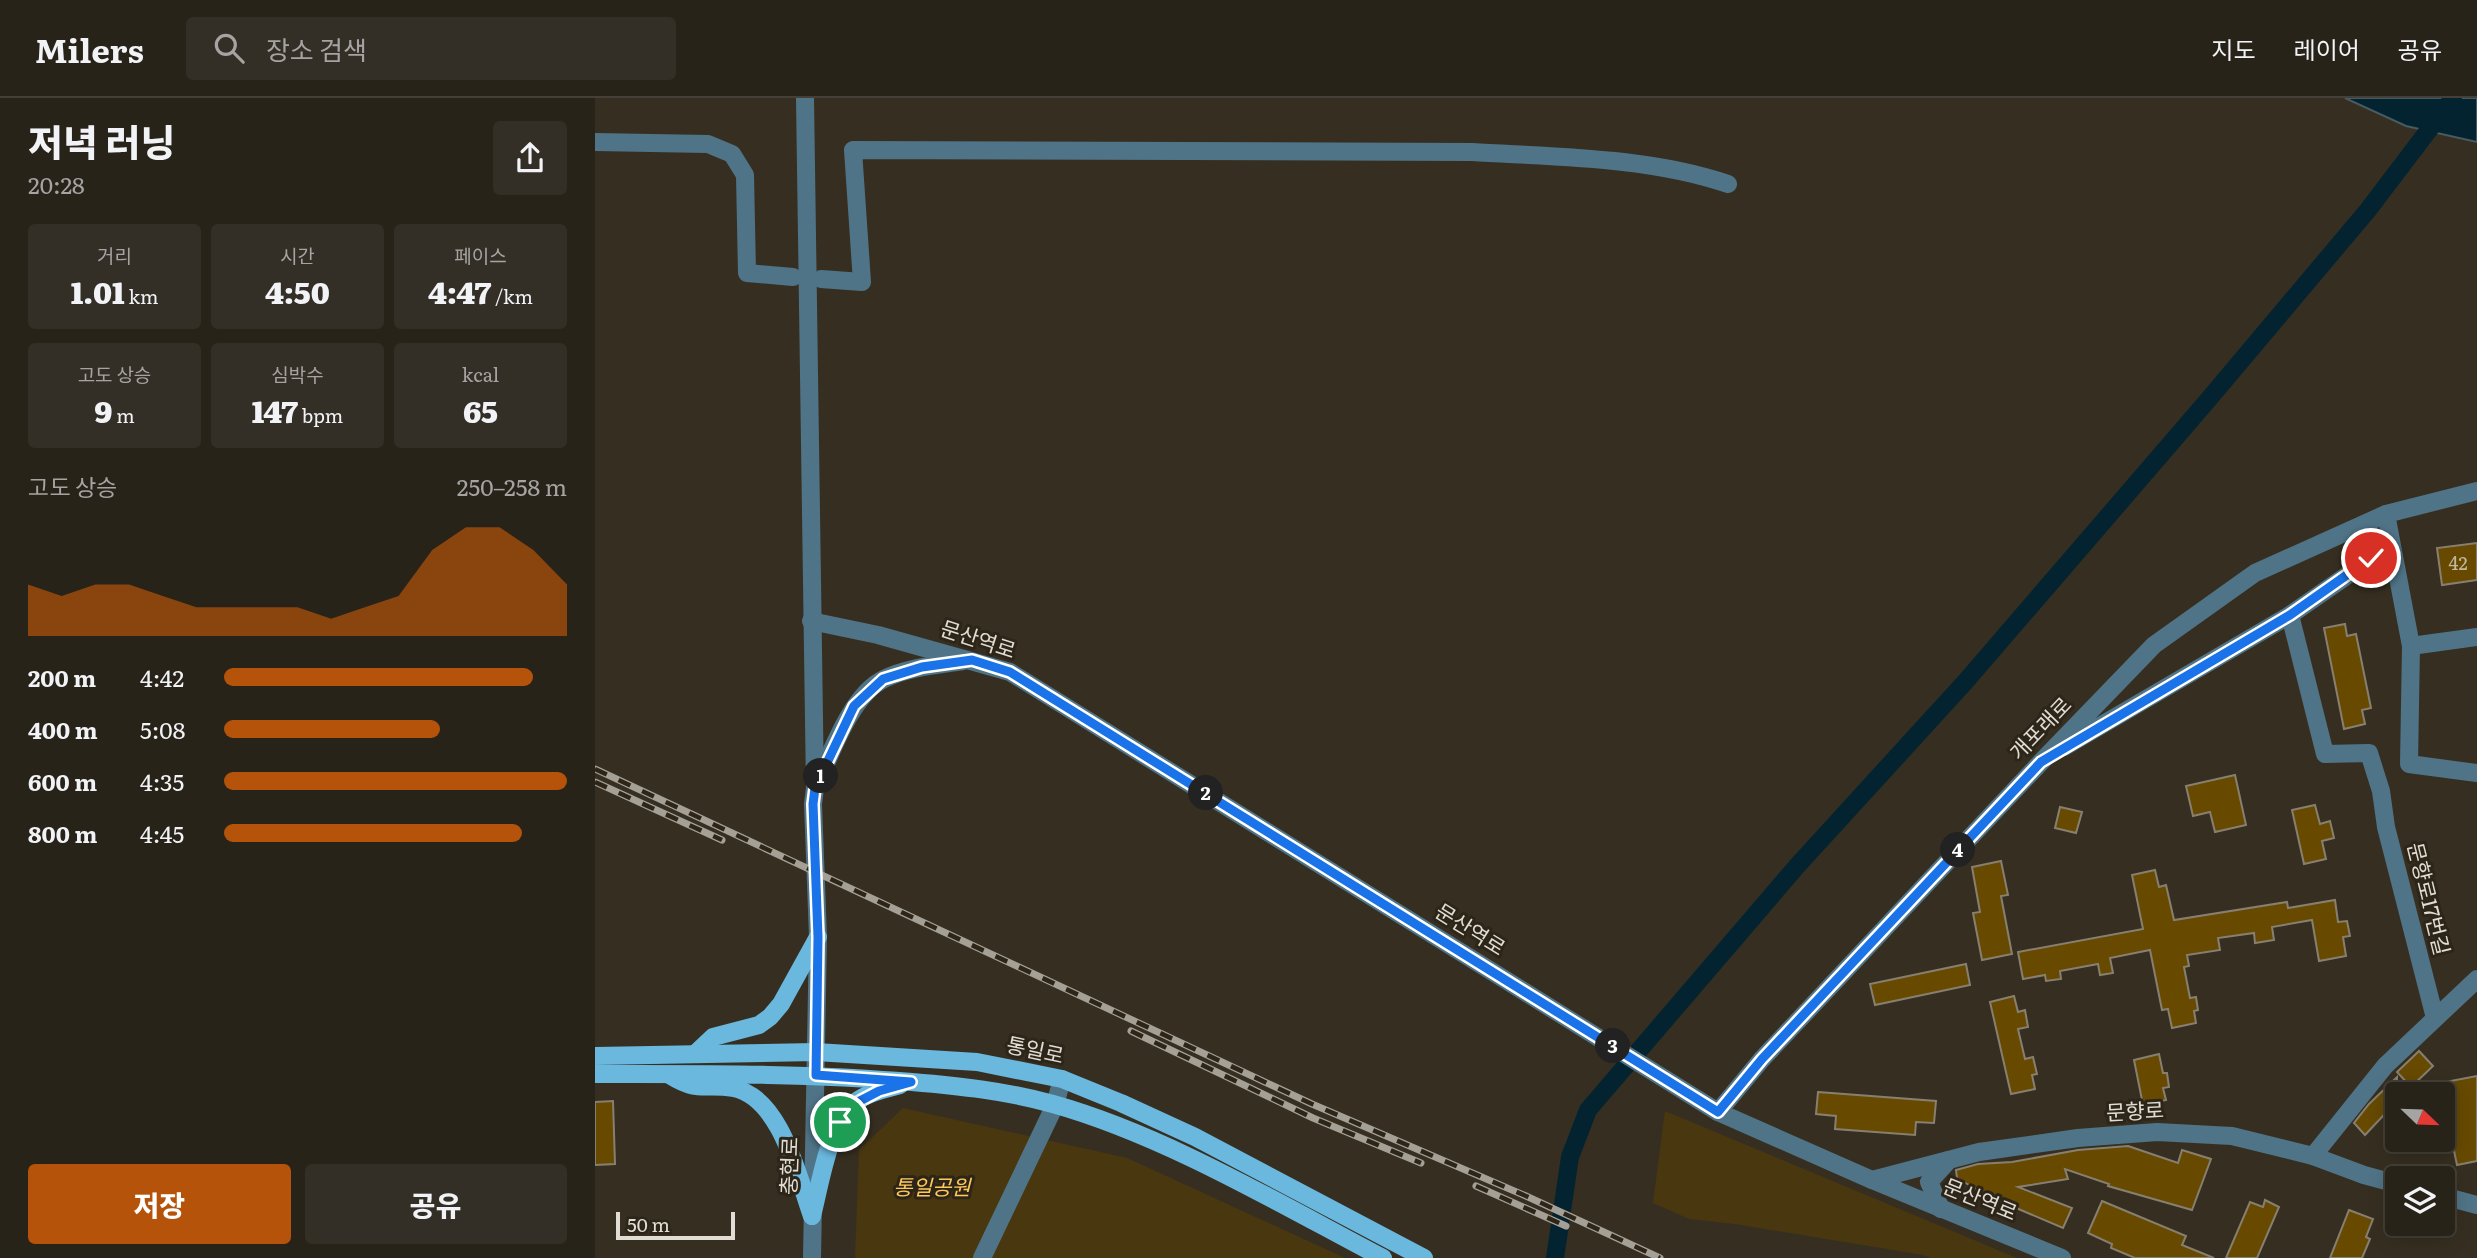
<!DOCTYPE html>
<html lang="ko">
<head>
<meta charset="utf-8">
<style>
  :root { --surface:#282319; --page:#342f26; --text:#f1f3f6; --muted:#a5a4a2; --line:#444038; --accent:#b45309 }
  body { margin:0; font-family:Literata,"Noto Sans KR",serif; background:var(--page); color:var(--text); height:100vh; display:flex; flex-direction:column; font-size:26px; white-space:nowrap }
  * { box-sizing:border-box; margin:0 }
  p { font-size:23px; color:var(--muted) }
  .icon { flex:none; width:38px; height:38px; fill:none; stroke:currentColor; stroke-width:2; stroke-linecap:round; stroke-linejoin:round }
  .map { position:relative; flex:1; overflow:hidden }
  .panel { display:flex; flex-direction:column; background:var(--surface); width:595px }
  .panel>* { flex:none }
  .needle { width:46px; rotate:113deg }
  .tools { position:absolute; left:1790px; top:984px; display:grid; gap:14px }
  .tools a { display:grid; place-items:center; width:70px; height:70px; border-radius:7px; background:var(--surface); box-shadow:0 4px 18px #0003,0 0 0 2px var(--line); font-size:35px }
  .scale { position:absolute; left:21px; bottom:18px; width:119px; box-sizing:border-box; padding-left:7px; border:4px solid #e1ddd5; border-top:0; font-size:19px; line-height:24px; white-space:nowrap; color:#e1ddd5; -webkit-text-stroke:5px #2c2518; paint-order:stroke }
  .pin { position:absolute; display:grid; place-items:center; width:60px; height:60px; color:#fff; margin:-30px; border:4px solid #fff; border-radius:50%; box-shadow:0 2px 7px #0007 }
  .km { position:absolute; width:35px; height:35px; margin:-18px; border-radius:50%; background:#222; color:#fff; font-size:19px; line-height:35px; text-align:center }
  .round { display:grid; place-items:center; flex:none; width:74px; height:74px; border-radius:7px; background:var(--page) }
  .overview { display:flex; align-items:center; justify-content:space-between; height:119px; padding:0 28px }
  h1 { font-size:38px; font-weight:800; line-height:52px }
  .metrics { display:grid; grid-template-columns:repeat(3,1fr); gap:10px; height:119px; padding:7px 28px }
  .metrics div { display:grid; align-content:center; border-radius:7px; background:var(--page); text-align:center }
  .metrics b { font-size:30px; font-weight:800 }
  .metrics small { font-size:19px; font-weight:400 }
  .metrics p { font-size:19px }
  .chart { height:196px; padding:14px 28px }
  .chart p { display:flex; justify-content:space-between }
  .chart svg { width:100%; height:126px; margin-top:7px; fill:var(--accent); opacity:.7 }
  .button { display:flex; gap:14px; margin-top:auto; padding:14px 28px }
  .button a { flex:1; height:80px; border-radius:7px; background:var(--accent); color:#fff; font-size:28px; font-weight:800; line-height:80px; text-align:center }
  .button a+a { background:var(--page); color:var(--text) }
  ul { padding:0 28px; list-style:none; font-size:23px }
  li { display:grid; grid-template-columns:112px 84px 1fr; align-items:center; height:52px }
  li i { height:18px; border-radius:9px; background:var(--accent) }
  header { display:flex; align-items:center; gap:42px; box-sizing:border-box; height:98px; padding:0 35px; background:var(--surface); border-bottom:2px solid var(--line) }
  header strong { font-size:33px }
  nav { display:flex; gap:38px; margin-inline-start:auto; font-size:24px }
  .search { width:490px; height:63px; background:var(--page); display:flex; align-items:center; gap:18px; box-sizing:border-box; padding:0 24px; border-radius:7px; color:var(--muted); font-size:26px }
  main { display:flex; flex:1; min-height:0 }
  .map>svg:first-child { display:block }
  .green { fill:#493710 }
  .water { fill:#032330; stroke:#465b62; stroke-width:2 }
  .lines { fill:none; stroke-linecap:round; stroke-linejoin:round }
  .canal { stroke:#032330; stroke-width:18 }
  .building { fill:#674a00; stroke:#877f70; stroke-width:2 }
  .minor { stroke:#507487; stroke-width:18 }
  .major { stroke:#6ab8de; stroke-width:18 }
  .rail-casing { stroke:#a5a096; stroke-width:7 }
  .rail { stroke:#2c2518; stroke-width:4.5; stroke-dasharray:13; stroke-linecap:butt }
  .route-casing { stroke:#fff; stroke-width:14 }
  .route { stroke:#1a73e8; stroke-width:9 }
  .labels { text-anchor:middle; stroke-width:6; stroke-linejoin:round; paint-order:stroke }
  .number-label { font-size:18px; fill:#c2b8a0 }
  .street-label { font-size:21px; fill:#e1ddd5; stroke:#2c2518 }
  .park-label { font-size:21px; font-style:italic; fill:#ffc959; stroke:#2c2518 }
</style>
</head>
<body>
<header>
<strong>Milers</strong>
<div class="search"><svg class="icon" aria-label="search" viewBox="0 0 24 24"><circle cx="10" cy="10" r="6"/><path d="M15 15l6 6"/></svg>장소 검색</div>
<nav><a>지도</a><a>레이어</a><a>공유</a></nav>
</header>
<main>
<section class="panel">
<div class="overview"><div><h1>저녁 러닝</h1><p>20:28</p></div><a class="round"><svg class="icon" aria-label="share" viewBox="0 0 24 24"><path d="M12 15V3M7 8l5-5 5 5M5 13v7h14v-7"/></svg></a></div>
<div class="metrics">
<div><p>거리</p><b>1.01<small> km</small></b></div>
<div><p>시간</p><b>4:50</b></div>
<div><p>페이스</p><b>4:47<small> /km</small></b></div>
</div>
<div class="metrics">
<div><p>고도 상승</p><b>9<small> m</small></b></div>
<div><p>심박수</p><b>147<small> bpm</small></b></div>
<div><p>kcal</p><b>65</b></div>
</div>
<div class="chart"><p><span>고도 상승</span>250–258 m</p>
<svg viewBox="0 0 160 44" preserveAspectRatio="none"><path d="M0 44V26L10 30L20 26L30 26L40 30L50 34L60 34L70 34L80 34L90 38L100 34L110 30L120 14L130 6L140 6L150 14L160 26V44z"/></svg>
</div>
<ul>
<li><b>200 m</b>4:42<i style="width:90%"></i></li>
<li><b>400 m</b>5:08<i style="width:63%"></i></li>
<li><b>600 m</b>4:35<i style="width:100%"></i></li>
<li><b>800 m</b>4:45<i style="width:87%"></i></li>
</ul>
<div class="button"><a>저장</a><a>공유</a></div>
</section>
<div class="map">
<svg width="1882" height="1160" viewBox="0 0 1882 1160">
  <rect width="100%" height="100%" fill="#362f21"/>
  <g class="green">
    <path d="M308,1010L532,1060L750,1160H260L264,1052Z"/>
    <path d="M1070,1013L1422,1160H1336L1328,1157L1140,1126L1094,1121L1058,1105Z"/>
  </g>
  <path class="water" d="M1750,0H1882V44L1811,28Z"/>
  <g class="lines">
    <path class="canal" d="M960,1160L975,1059L993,1012L1202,768L1371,583L1613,302L1773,112L1858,0"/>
  </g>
  <g class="building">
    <path d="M1882,445V482L1847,487L1842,450Z"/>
    <path d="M1750,526L1752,538L1761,536L1776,610L1767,612L1770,626L1749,631L1729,530Z"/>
    <path d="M1640,677L1651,727L1620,734L1615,714L1598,718L1591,688Z"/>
    <path d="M1720,707L1725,726L1735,723L1739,740L1727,743L1731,761L1709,766L1697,712Z"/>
    <path d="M1465,709L1487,714L1481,735L1460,730Z"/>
    <path d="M1406,763L1413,797L1406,798L1417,856L1387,862L1378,815L1385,814L1377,769Z"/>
    <path d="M1560,772L1564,789L1571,787L1579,822L1692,804L1693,810L1740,802L1743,824L1752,823L1755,838L1748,839L1751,858L1724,863L1717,822L1677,829L1679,842L1660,845L1659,835L1623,840L1625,852L1592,857L1594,868L1589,869L1595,900L1601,899L1603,912L1599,913L1601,925L1577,930L1573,911L1567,912L1555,852L1515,860L1518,875L1505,877L1503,866L1465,873L1466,881L1451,883L1450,877L1428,881L1423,854L1548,831L1537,777Z"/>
    <path d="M1371,866L1375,887L1280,907L1275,886Z"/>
    <path d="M1419,898L1423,914L1430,912L1433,929L1423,931L1430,961L1438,959L1442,976L1437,977L1440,991L1416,996L1395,904Z"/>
    <path d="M1824,953L1838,968L1816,989L1802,974Z"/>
    <path d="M1564,956L1568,975H1572L1574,989L1568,990L1571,1002L1548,1007L1539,962Z"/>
    <path d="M1882,978V1063L1862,1067L1845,985Z"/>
    <path d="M1802,979V994L1814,991L1810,996H1802V1003L1770,1037L1759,1025L1774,1006Z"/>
    <path d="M1223,994L1341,1003L1339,1025L1321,1024L1320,1037L1240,1031L1241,1018L1221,1016Z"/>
    <path d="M18,1003L20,1066L0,1067V1004Z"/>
    <path d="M1533,1048L1583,1065L1587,1052L1616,1061L1597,1112L1513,1088L1514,1086L1470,1071L1473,1081L1423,1089L1477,1110L1468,1130L1393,1098L1362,1080L1361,1072L1383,1066L1417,1064L1483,1052Z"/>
    <path d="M1670,1102L1684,1109L1662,1160H1631L1655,1104L1668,1109Z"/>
    <path d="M1507,1103L1591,1138L1587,1147L1619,1160H1540L1516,1150L1517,1146L1493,1135Z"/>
    <path d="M1754,1112L1778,1121L1771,1139L1775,1141L1767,1160H1735Z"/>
  </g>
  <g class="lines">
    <g class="minor">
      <path d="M210,0L220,690L218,706L223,839L217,1160"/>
      <path d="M0,44L113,46L137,56L150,77L152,175L198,179"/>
      <path d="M226,181L267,184L258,52L877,54C961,59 1054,59 1133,86"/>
      <path d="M1791,416L1816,548L1814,666L1882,675"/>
      <path d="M1695,517L1730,656L1774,655L1786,693L1791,729L1840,920"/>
      <path d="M216,523L283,537L415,574L1123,1014L1277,1082L1467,1160"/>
      <path d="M1816,548L1882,539"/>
      <path d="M1469,649L1695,517L1796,447"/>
      <path d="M223,684C237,653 257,596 289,581C313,569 343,567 368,563"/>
      <path d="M1123,1014L1167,961L1446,664L1559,547L1660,475L1791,416L1882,393"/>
      <path d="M1718,1058L1790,968L1882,881"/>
      <path d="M1277,1082L1384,1054L1483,1040L1562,1034L1637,1038L1718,1058L1769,1077L1802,1086"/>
      <path d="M1848,1098L1882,1107"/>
      <path d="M1346,1111L1334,1084L1354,1062"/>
      <path d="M387,1160L460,1007L467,981"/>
    </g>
    <g class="major">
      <path d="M101,955L118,939L164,927L175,919L186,906L223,839"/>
      <path d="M0,958L221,954L382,964L467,981L526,1005L600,1039L829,1160"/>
      <path d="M0,976C106,976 211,975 317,984C364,988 412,993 458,1006C569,1037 685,1106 788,1160"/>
      <path d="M76,978C103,995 110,985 138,990C186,999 203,1079 217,1118"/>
      <path d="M217,1118C225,1087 234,1026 259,1005C272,995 290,991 305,987"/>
    </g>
    <g class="rail-casing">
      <g id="rail">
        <path d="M0,671L717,1006L931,1098L1065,1160"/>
        <path d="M0,684L127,742"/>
        <path d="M536,933L718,1020L826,1065"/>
        <path d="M881,1088L971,1128"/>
      </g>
    </g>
    <use href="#rail" class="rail"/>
  </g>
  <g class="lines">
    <g class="route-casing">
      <path id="route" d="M245,1024L259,1006L284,993L316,984L221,977L223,839L218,706L220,690L259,608L288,581L327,569L377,562L415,574L1123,1014L1167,961L1446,664L1695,517L1776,460"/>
    </g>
    <use href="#route" class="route"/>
  </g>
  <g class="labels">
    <g class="number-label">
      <text x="1863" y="472">42</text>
    </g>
    <g class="street-label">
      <text transform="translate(383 542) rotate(18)" y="7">문산역로</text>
      <text transform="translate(1446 631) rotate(-46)" y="7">개포래로</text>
      <text transform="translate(1833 801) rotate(76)" y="7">문향로17번길</text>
      <text transform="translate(875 832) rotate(32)" y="7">문산역로</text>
      <text transform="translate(440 953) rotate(12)" y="7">통일로</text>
      <text transform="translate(1540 1014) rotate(-3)" y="7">문향로</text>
      <text transform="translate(195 1068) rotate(-88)" y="7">충현로</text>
      <text transform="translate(1385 1102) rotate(22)" y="7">문산역로</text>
    </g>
    <g class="park-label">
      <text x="337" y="1097">통일공원</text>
    </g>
  </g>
</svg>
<div class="tools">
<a><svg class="needle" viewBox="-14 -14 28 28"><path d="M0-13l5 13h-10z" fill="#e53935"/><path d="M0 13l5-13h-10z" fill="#a5a4a2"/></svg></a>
<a><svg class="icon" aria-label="layers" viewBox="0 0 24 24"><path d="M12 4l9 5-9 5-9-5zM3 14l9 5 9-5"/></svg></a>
</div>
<div class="scale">50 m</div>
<div class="pin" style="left:245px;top:1024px;background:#1e9e55"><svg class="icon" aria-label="arrive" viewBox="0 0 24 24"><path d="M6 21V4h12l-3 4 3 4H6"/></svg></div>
<div class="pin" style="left:1776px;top:460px;background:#d93025"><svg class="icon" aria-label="check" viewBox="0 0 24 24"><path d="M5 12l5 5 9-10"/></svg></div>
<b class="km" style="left:226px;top:678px">1</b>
<b class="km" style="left:611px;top:695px">2</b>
<b class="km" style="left:1018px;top:948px">3</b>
<b class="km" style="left:1363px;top:752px">4</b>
</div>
</main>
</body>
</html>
